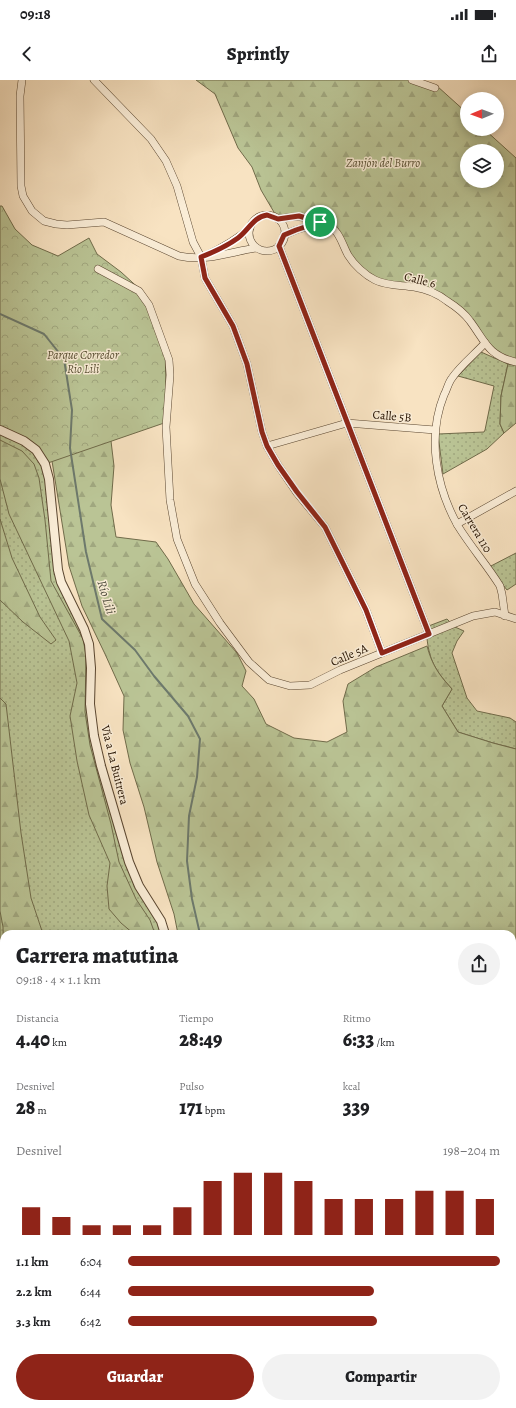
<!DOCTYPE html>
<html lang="es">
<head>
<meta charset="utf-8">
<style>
  :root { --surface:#fff; --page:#f2f2f2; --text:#202124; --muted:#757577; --accent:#8f2418 }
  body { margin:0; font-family:Alegreya,serif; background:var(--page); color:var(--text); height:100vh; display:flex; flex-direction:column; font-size:15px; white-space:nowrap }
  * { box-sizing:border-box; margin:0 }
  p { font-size:13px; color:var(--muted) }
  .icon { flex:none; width:22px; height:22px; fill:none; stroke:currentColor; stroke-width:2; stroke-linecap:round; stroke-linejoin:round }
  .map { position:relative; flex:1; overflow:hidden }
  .sheet { position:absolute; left:0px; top:850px; width:516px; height:478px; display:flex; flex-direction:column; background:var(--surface); border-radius:12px 12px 0 0; box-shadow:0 2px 10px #0003 }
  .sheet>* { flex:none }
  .needle { width:26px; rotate:269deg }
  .tools { position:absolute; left:460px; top:12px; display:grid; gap:8px }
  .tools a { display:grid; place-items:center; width:44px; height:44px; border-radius:50%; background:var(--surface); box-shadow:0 2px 10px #0003; font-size:20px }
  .pin { position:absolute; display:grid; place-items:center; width:34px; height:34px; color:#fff; margin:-17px; border:2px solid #fff; border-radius:50%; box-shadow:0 1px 4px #0007 }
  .round { display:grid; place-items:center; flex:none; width:42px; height:42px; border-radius:21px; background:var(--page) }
  .summary { display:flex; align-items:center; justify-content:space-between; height:68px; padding:0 16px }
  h1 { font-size:22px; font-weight:800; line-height:30px }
  .figures { display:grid; grid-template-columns:repeat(3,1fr); gap:6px; height:68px; padding:4px 16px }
  .figures div { display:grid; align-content:center }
  .figures b { font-size:20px; font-weight:800 }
  .figures small { font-size:11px; font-weight:400 }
  .figures p { font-size:11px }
  .chart { height:112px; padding:8px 16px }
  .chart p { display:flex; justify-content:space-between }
  .chart svg { width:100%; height:72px; margin-top:4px; stroke:var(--accent); stroke-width:6 }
  .action { display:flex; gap:8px; margin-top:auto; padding:8px 16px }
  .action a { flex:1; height:46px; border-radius:24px; background:var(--accent); color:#fff; font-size:16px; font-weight:800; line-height:46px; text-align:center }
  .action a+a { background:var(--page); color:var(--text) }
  ul { padding:0 16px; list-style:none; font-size:13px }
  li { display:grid; grid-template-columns:64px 48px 1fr; align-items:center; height:30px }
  li i { height:10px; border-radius:5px; background:var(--accent) }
  .status { display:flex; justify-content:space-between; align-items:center; height:28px; padding:0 20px; background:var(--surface); direction:ltr }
  .status svg { height:11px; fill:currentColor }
  header { display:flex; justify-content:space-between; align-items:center; height:52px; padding:0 16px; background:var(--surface); font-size:18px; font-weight:800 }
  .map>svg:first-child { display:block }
  .grass { fill:url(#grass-dots); stroke:#706b4a }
  .forest { fill:url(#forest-firs); stroke:#706b4a; fill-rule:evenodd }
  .park { fill:url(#park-crowns); stroke:#706b4a }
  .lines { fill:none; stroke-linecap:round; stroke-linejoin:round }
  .stream { stroke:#6d796c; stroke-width:2 }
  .minor-casing { stroke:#5a4630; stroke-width:8 }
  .tertiary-casing { stroke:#5a4630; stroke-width:10 }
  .minor { stroke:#faedd7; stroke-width:7 }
  .tertiary { stroke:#faedd7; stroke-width:8 }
  .route-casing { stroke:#fff; stroke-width:8 }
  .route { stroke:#8f2418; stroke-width:5 }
  .labels { text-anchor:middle; stroke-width:3; stroke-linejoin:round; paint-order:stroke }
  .park-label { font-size:12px; font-style:italic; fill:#595034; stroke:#faedd7 }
  .street-label { font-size:12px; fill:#251200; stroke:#faedd7 }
  .water-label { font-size:13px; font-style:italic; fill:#4f4e3f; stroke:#faedd7 }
</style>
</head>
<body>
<div class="status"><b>09:18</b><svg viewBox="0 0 49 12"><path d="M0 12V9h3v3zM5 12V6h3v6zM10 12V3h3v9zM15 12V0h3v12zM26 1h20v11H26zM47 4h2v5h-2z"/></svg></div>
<header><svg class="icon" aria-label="back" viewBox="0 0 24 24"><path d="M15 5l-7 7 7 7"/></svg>Sprintly<svg class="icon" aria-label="share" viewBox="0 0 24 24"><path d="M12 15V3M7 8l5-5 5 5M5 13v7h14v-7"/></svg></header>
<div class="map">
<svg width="516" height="1328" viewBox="0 0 516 1328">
  <defs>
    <pattern id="grass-dots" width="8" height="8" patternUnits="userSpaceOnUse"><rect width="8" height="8" fill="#bac495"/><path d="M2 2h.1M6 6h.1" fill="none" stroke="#a0a77f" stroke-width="1.8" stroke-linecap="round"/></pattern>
    <pattern id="forest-firs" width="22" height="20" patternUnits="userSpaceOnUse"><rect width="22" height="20" fill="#bac495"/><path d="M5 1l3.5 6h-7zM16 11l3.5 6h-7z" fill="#a0a77f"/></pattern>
    <pattern id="park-crowns" width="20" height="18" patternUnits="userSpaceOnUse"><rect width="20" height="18" fill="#bac495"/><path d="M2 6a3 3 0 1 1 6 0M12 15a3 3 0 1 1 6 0" fill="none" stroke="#a0a77f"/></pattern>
  </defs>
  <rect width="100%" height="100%" fill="#f8e3c2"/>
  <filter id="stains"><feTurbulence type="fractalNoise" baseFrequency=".005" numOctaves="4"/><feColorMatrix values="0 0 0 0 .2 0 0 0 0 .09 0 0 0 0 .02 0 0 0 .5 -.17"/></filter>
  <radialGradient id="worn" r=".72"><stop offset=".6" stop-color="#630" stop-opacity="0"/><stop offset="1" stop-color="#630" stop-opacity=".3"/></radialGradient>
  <g class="grass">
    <path d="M481,272L508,284L501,316L500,344L504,353L487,369L443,394L438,354L484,352L485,350L494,306L458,296Z"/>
    <path d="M0,350L24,361L45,384L55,478L84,549L94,656L129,782L165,854H4V1324H62V1328H0Z"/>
    <path d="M516,473V504L507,510L489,487Z"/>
    <path d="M447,539L455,547L464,551L457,561L452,573L467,618L477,631L510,638L516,642V669L493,663L458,652L442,626L452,609C432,587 428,577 426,547Z"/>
    <path d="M512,877L514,880H516V942L512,940Z"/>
    <path d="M512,1082L516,1083V1328H452L450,1324H512Z"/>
    <path d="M280,1324H351L359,1328H280Z"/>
  </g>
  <g class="forest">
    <path d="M196,0H412L437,6L467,33V49H484L516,78V282L495,274L469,239L432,212L387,204L357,186L337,152L308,139H278L261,110L252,87L238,68L215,14ZM467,71H497V101H467Z"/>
    <path d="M508,284L516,285V343L504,353L500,344L501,316Z"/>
    <path d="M0,313L123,348L111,361L114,386L111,425L116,457L156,462L168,479L194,524L237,573L246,591L242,606L254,619L266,644L294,658L327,662L347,652L343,621L348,604L376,587L427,566C432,585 439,595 452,609L442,626L458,652L493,663L516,669V880H514L512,877V854H178L174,834L157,782L144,727L130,683L123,650L124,616L105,574L82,526L69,486L52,381Z"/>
    <path d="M0,360L22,371L34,384L39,398L45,440L51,501L83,559L86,575L85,632L90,665L111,744L119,782L136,819L150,840L155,854H134L121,843L109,829L107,806L110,783L89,735L77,681L70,636L77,603L69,561L9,434L0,399Z"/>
    <path d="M0,439L12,478L40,537L56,560L51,564L23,542L0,520Z"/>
    <path d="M0,618L6,624L21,753L31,818L43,854H4V884L3,847L0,831Z"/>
    <path d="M512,940L516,942V1083L512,1082Z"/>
    <path d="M0,1114L4,1132V1187L0,1194Z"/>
    <path d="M4,1221V1324H56V1328H0V1226Z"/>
    <path d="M82,1324H280V1328H83Z"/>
  </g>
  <path class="park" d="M0,126H2L15,149L32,165L58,176L89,158L97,174L121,192L144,213L165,269L167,342L45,384L40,376L0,350Z"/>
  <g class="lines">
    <g class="stream">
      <path d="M0,234L44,254L64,279L72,330L70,368L86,472L102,539L135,570L154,596L188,636L200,659L197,697L189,736L187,781L192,819L200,854"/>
      <path d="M92,1324V1328"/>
    </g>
    <g class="minor-casing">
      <g id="minor">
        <path d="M22,0L20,16L21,106L23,116L32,131L44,141L56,144L67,145L104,142L179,176C206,182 230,172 256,168"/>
        <path d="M94,0L151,59L166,81L177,106L193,162L201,177L205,198L233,246L247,284L262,352L267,366L278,385L297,413L325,447L366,530L382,573"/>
        <path d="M412,0L435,8"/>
        <circle cx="267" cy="153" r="18"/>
        <path d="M278,139C285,138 292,136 299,137C309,137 332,145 337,153C342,160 344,168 348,175C354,185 365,195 375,200C387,206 401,205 414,207C426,209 437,213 447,221C455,226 465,234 470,241C485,261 488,276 516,282"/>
        <path d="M284,155L296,150L320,143"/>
        <path d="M279,166L429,554"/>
        <path d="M205,176C222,168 236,160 250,148"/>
        <path d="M98,189L139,211L149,225L169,280L170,295L166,347L170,420L177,459L195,504L220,543L249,582L269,600L290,606L310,605L340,590L473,536L495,532L516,539"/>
        <path d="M485,263C475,274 460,286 452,298C448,303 447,310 444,315C427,357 436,407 458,446C471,467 487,485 500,506L502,514L505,536"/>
        <path d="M267,366L347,343L435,350"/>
        <path d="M457,444L516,411"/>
        <path d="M512,1120L516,1121"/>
        <path d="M364,1324L372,1328"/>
        <path d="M238,1328L243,1324"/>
        <path d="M411,1328L415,1324"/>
      </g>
    </g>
    <g class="tertiary-casing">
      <g id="tertiary">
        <path d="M0,350L24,361L36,370L45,384L49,399L58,490L61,502L84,549L89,564L91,588L90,624L94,656L101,686L129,782L139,806L161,841L165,854"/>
        <path d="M62,1328V1324"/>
      </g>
    </g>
    <use href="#minor" class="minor"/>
    <use href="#tertiary" class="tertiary"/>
  </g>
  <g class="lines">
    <g class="route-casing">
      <path id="route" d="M267,135L278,139L299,136L320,142L296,150L284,155L279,166L429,554L382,573L366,530L325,447L297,412L278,385L267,366L262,352L247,284L233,246L205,198L201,177C214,172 227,166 238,158C249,150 253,137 267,135Z"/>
    </g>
    <use href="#route" class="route"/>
  </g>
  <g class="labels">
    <g class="park-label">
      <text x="383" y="87">Zanjón del Burro</text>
      <text x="83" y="279">Parque Corredor<tspan x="83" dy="14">Rio Lili</tspan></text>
    </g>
    <g class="street-label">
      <text transform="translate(420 200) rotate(14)" y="4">Calle 6</text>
      <text transform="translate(392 336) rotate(5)" y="4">Calle 5B</text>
      <text transform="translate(475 448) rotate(59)" y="4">Carrera 110</text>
      <text transform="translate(349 575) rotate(-23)" y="4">Calle 5A</text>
      <text transform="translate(115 685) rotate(76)" y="4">Vía a La Buitrera</text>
    </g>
    <g class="water-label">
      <text transform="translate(107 517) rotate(73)" y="5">Río Lili</text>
    </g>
  </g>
  <rect width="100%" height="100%" filter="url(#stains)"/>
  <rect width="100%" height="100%" fill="url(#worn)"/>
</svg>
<div class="tools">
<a><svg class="needle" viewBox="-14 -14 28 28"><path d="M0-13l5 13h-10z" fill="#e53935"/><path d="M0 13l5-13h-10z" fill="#757577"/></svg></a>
<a><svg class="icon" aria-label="layers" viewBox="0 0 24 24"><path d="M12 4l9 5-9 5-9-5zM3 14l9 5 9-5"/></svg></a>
</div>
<div class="pin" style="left:320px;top:142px;background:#1e9e55"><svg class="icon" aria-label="arrive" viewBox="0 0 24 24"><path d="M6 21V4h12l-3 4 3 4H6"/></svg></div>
<section class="sheet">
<div class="summary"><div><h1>Carrera matutina</h1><p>09:18 · 4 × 1.1 km</p></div><a class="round"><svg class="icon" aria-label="share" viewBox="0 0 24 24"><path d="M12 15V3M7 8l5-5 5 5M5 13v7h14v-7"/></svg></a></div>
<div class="figures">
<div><p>Distancia</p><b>4.40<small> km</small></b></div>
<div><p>Tiempo</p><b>28:49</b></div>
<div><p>Ritmo</p><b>6:33<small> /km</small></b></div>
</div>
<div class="figures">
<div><p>Desnivel</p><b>28<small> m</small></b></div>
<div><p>Pulso</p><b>171<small> bpm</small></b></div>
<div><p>kcal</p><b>339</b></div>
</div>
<div class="chart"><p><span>Desnivel</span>198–204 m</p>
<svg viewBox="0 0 160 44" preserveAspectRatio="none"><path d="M5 44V27M15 44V33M25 44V38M35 44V38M45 44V38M55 44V27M65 44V11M75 44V6M85 44V6M95 44V11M105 44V22M115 44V22M125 44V22M135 44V17M145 44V17M155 44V22"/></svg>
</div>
<ul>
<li><b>1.1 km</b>6:04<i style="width:100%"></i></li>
<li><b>2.2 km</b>6:44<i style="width:66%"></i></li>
<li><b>3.3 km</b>6:42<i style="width:67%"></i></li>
</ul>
<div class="action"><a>Guardar</a><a>Compartir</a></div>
</section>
</div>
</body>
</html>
